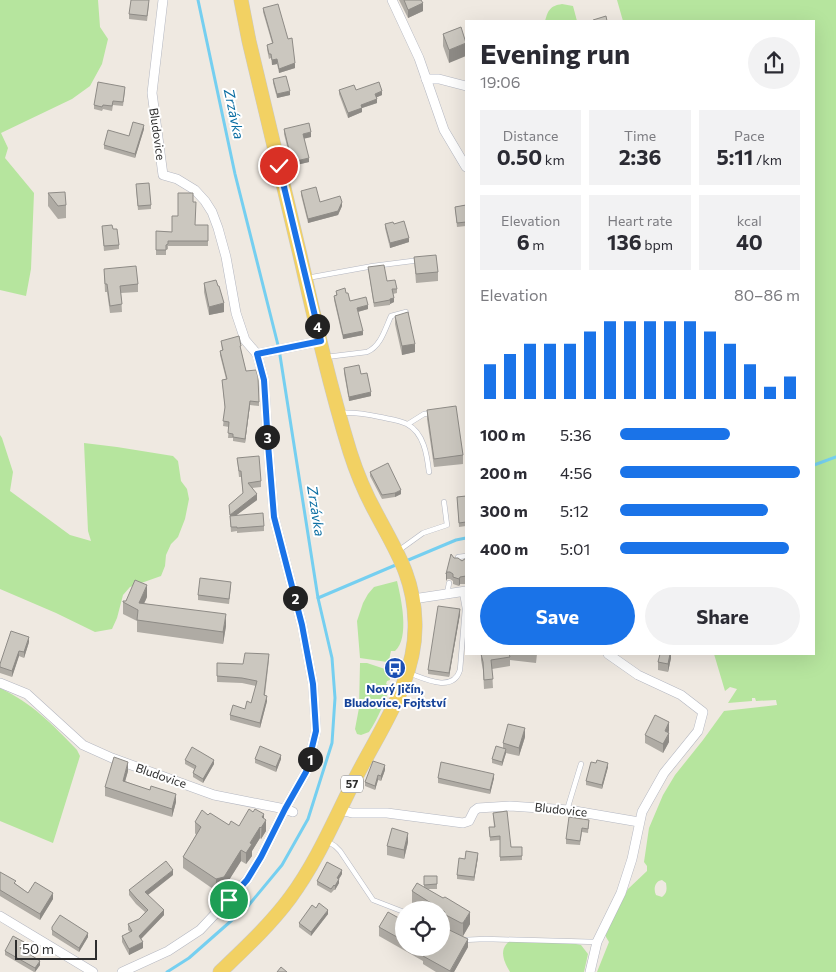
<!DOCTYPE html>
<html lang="en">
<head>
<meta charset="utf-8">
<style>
  :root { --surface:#fff; --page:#f2f2f3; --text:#2b2b33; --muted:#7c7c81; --accent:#1a73e8 }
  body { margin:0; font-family:Commissioner,sans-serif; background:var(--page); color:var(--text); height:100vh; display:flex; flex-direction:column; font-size:19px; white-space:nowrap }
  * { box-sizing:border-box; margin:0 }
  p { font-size:16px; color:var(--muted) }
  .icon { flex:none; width:28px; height:28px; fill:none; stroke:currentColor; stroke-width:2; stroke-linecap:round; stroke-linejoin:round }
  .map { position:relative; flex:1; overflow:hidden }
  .details { position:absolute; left:465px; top:20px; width:350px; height:635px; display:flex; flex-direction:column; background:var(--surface); border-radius:0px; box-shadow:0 5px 20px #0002 }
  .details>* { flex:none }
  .controls { position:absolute; left:395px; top:901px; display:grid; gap:10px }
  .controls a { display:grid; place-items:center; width:55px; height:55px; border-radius:50%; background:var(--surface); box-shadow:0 5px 20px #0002; font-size:25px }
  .scale { position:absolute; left:15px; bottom:12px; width:82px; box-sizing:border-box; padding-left:5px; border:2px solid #2e2e2e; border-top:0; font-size:14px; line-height:18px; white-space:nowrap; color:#2e2e2e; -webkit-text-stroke:4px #fff; paint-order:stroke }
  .pin { position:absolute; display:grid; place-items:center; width:42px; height:42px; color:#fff; margin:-21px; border:2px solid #fff; border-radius:50%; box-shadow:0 1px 5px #0007 }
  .km { position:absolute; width:25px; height:25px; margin:-12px; border-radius:50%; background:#222; color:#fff; font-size:14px; line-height:25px; text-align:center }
  .round { display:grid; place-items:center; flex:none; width:52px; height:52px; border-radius:26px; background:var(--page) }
  .headline { display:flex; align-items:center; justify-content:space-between; height:85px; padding:0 15px }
  h1 { font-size:28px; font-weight:700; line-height:38px }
  .figures { display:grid; grid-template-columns:repeat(3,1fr); gap:8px; height:85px; padding:5px 15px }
  .figures div { display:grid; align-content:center; border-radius:0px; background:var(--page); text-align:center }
  .figures b { font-size:21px; font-weight:700 }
  .figures small { font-size:14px; font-weight:400 }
  .figures p { font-size:14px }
  .chart { height:140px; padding:10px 15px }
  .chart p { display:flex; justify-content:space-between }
  .chart svg { width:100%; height:90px; margin-top:5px; stroke:var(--accent); stroke-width:6 }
  .primary-button { display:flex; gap:10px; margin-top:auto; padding:10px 15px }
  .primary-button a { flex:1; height:58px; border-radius:30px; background:var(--accent); color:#fff; font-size:20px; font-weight:700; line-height:58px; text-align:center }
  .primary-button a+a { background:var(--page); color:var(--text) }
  ul { padding:0 15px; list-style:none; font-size:16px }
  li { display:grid; grid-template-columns:80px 60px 1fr; align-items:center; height:38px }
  li i { height:12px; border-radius:6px; background:var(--accent) }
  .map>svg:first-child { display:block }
  .green { fill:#b6e59e; fill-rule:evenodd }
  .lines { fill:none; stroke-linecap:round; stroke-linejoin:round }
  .stream { stroke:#75cff0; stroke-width:3 }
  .lane-casing { stroke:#b4b7c1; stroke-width:5.5 }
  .street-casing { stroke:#b4b7c1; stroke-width:10 }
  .primary-casing { stroke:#c9c9c9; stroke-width:15 }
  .lane { stroke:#fff; stroke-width:4.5 }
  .street { stroke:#fff; stroke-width:9 }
  .primary { stroke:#f2d163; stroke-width:14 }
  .wall { fill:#afaba4 }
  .shaded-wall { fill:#8e8b86 }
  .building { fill:#cbc7bf; stroke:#8e8b86 }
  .route-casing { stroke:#fff; stroke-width:10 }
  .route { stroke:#1a73e8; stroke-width:6 }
  .labels { text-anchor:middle; stroke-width:4; stroke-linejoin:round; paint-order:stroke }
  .shield { fill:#fff; stroke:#6d6d6d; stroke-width:1 }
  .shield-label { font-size:11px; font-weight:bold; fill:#2e2e2e }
  .street-label { font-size:12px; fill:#2e2e2e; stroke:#fff }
  .transit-label { font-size:12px; font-weight:bold; fill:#164399; stroke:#fff }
  .water-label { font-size:14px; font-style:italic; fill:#0d6fa3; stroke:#fff }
</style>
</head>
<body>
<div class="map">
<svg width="836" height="972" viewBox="0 0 836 972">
  <rect width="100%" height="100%" fill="#efe9e1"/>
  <g class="green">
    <path d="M0,0H98L100,27L108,39L102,64L90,86L72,99L1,133L8,148L5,158L34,193L31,269L26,296L0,290Z"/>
    <path d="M617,0H836V972H597L609,942L606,937L605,931L628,889L647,871V866L644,862L649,828L663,795L675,775L703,740L724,711L777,705L776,700L756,701L755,698H752V701L728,703L737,689L730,687L725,691L714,654H814V21H623ZM662,880L666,883C667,890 667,893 662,897L656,895C653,889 655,881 662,880Z"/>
    <path d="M562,4L573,6L577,21H545C548,10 550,6 562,4Z"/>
    <path d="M0,435L2,438L13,472L10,491L70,535L91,541L88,531L84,443L117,447L173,456L178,461L181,481L187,489L189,499L185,519L178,537L171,544L166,555L165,566L161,576L130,587L123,595L117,618L112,629L95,632L56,613L0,589Z"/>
    <path d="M397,581C401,598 410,638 395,651H391L389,660L387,662L360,658L357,621L363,603L368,594L374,587Z"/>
    <path d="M360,663H367L388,670L389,672L390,680L387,681L386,684L390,686C385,702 378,718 369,732L361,735L357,734L355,729L359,708Z"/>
    <path d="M0,688C32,703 53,725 77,750L80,756L53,843L0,821Z"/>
    <path d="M510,941L566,942L581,945L588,954L584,972H510C504,962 498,949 510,941Z"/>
  </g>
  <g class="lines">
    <g class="stream">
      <path d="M814,465L836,457"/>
      <path d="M406,561L456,540L466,538"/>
      <path d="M318,598L398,564"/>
      <path d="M167,972L189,958L248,906L282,865L308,819L332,743L335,698L332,658L318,598L279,349L235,174L198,0"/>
    </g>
    <g class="lane-casing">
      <g id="lane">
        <path d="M307,278L373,266L420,260"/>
        <path d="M326,357L367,352C381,346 385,329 391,316L406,312"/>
        <path d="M341,413C354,412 366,414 380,417C389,419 399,420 407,424C424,433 427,455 429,472"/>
        <path d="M408,424L424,414L431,413"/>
        <path d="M398,551L423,533L447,525L444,502"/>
        <path d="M456,562L458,557L466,556"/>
        <path d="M447,594L449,583"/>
        <path d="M409,673C425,679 453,693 460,670L465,609L462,592"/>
        <path d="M567,810L581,764"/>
        <path d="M327,841L335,846L340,851L373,900L404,912"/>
        <path d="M463,940L485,939L597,942"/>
      </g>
    </g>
    <g class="street-casing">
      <g id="street">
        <path d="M392,0L419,58L444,130L466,167"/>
        <path d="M426,79H439L466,86"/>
        <path d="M257,354L321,341"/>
        <path d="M413,599L466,591"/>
        <path d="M0,683L27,694L83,745L112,758L214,795L285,809L293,812"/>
        <path d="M340,810L352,813H387L463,823L469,821L474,811L478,808L510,806L569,810L639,822"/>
        <path d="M0,916L93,972"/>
        <path d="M122,972L168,951L200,930L247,880L261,857L285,809L306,772L316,731L313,684L302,625L274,517L268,444L264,380L257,354L245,340L236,313L226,257L218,228L212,212L205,201L195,190L177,179L163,175L152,93L163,0"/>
        <path d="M590,972L597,942L621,893L632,859L642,812L664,773L698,731L703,712L681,695L638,675L608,654"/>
      </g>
    </g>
    <g class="primary-casing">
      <path id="primary" d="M220,972C244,949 270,925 290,898C318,860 335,818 356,777C381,728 417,679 415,622C414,577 396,551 376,513C365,493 357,474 350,452C330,387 315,321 300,255C283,183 266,112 249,41L241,0"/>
    </g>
    <use href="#lane" class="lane"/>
    <use href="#street" class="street"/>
    <use href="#primary" class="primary"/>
  </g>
  <g class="wall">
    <path d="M399,0H421L423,11L408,18Z"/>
    <path d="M149,4L147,21L129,19V14Z"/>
    <path d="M263,8L295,68L279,73L277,64L272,65L271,58L269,59L267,49V45L272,43L263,12Z"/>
    <path d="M461,27L449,63L443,46V34Z"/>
    <path d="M273,79L290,95L277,98L273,83Z"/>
    <path d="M339,90H356L382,95L377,97V103L362,108V112L348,118L339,94Z"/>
    <path d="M125,91L123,106L113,105L112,111L103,109L102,111L94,109V105Z"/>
    <path d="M144,129L135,158L104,149V145L129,136Z"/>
    <path d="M284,129L311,137L304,138L309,162L292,166L284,134Z"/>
    <path d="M136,188L151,205V209L138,210Z"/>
    <path d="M301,191L320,202L342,206L338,215L308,223L301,195Z"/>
    <path d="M48,193L66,205V218L58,219L48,206Z"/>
    <path d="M193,202L195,225H208V246H168V249L166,250V255H156V231L172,232L178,216Z"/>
    <path d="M466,205V226L457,227L455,207Z"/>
    <path d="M385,224H394L409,242L390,248L385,228Z"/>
    <path d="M102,226L113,229L119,245V249L104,251Z"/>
    <path d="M414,257L438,272V281L416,283Z"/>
    <path d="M368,267L397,289V293L393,294L394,302L390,304V305L374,307Z"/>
    <path d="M104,269L138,284V292L121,293L122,312L110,313L107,292H105Z"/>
    <path d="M204,283L224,312L209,315L204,292Z"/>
    <path d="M336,291L346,293L350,301L368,309L358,312L363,335L343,339L334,300V296L336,295Z"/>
    <path d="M395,316L415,352L402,355L395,324Z"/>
    <path d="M221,341L241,350L246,371L259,402V406L250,405L245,443L233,441V438H228L229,427L223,426L225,409L222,380L226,379L220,355V351L222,350Z"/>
    <path d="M344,368L361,374L371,396L349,401L344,373Z"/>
    <path d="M427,410L463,455V464L434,467L427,419Z"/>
    <path d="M237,458L261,481V487L252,488L257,500L235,516L264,526V531L237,533V531L231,532L229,505L243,493L241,477H239Z"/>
    <path d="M370,472L401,494L395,497L382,499L370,476Z"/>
    <path d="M466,496V526L459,527L457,497Z"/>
    <path d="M454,558L462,561L466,558V584H460L459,586L453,584V581L450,579H447L446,581V574Z"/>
    <path d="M231,586L229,604L198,600V595Z"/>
    <path d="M147,597L144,603L226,626L223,644L137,632V621L123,614V602L126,601Z"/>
    <path d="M460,614L449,677L428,674V670Z"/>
    <path d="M29,642L24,658L19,656L12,677L0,673V664Z"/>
    <path d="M481,654H537L536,663L510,660V666L492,669L493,688L484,689L483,670L481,660Z"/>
    <path d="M671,654V658L668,672L658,670V662Z"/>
    <path d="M269,660L265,695L267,701L260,728L230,720V715L245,709L251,703L256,686L242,683L217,682V676L243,664Z"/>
    <path d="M669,731L668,733L669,742L663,753L645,743V735Z"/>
    <path d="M525,737L519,756L506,753L502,766L492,763V759L503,748V743Z"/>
    <path d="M255,759H281L276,772L255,763Z"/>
    <path d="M185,760L214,764L203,783L193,777V773L194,769L185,764Z"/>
    <path d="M596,763L608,767L602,789L586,785V781Z"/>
    <path d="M385,770L381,781L378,780L375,790L365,786V782Z"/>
    <path d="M128,771L125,781L176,802L172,817L105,796V787Z"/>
    <path d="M438,778H494L490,794L438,783Z"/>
    <path d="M493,813L511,847H522V860L500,861V840L490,841L489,827H494Z"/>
    <path d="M208,815L229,825L239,826L264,818L266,831L261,839L260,838L252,851V856L246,864L241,861L224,888L216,891L183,868V857L196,835L195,833V822Z"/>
    <path d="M589,820L588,833L582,832L580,845L566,844V839Z"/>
    <path d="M408,842L404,859L387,855V846Z"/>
    <path d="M478,857L474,881L457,879V875L465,859Z"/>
    <path d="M0,872L28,893L53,899L40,920L0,896Z"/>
    <path d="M342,874L339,879V883L335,890H334L331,893L317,885V881Z"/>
    <path d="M173,875L148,895L164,915L141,939L143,948L129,955L122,942V936L130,932L128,930V924L139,919L145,912L136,904L129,895V890Z"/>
    <path d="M424,876H437V889H428L470,924L463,936H462L468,947L454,972H436L423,964V961L379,936V927L404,921V948H441L444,927V924L441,922V910H421L412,904V891L424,887Z"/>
    <path d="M316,908L328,914L311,936L299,927V923Z"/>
    <path d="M52,927L88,937L79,952L52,935Z"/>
    <path d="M24,947L22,950L40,965L35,972H34L5,955V951Z"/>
  </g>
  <g class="shaded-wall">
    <path d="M423,3V11L408,18V10Z"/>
    <path d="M466,43V56L449,63V50Z"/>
    <path d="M277,59V64L272,65V60Z"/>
    <path d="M295,63V68L279,73V69Z"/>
    <path d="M290,91V95L277,98V94Z"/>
    <path d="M382,91V95L375,98V94Z"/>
    <path d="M377,99V103L362,108V112L348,118V113L361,105Z"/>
    <path d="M144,125V129L135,158V154Z"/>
    <path d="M311,132V137L303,139V134Z"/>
    <path d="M309,158V162L292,166V162Z"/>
    <path d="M342,202V206L338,215L308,223V219Z"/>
    <path d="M409,238V242L390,248V243Z"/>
    <path d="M394,298V302L390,304V299Z"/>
    <path d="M224,303V312L209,315V307Z"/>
    <path d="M368,305V309L357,312V308Z"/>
    <path d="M363,331V335L343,339V335Z"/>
    <path d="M415,344V352L402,355V346Z"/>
    <path d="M371,392V396L349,401V397Z"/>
    <path d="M250,401V405L245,443V439Z"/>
    <path d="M401,490V494L395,497V493Z"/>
    <path d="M257,494V500L230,520V515Z"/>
    <path d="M447,572V579L446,581V574Z"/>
    <path d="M460,577V584L459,586V579Z"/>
    <path d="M147,585V597L139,615V603Z"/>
    <path d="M460,609V614L449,677V673Z"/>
    <path d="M226,614V626L223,644V632Z"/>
    <path d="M29,637V642L24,658V652Z"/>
    <path d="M19,651V656L12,677V671Z"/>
    <path d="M670,654H671V658L668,672V664Z"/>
    <path d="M267,696V701L260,728V723Z"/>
    <path d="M669,722V731L665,739V731Z"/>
    <path d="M525,728V737L519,756V748Z"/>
    <path d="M669,733V742L663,753V744Z"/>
    <path d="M506,749V753L502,766V762Z"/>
    <path d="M281,755V759L276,772V767Z"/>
    <path d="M214,760V764L203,783V779Z"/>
    <path d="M128,762V771L123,789V781Z"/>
    <path d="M608,763V767L602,789V785Z"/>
    <path d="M385,765V770L381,781V776Z"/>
    <path d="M494,774V778L490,794V790Z"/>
    <path d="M378,775V780L375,790V786Z"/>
    <path d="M176,794V802L172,817V809Z"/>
    <path d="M264,814V823L266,820V831L261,839L262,817Z"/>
    <path d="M260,827V838L252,851V856L246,864V853L250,843Z"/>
    <path d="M408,833V842L404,859V850Z"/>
    <path d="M241,850V861L224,888L216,891V879Z"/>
    <path d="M478,853V857L474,881V877Z"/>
    <path d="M173,870V875L145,897V892Z"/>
    <path d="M342,870V874L337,882V878Z"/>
    <path d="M339,879V883L335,890V886Z"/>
    <path d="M53,893V899L40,920V914Z"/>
    <path d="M164,910V915L139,941V936Z"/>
    <path d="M328,910V914L311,936V932Z"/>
    <path d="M470,912V924L463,936V923Z"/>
    <path d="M88,933V937L79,952V948Z"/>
    <path d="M468,939V947L454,972H450Z"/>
    <path d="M24,942V947L20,953V948Z"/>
    <path d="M143,942V948L129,955V949Z"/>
    <path d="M40,961V965L35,972V968Z"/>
  </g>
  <g class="building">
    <path d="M131,0H149L147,16L129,14Z"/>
    <path d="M404,0H421L423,3L408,10Z"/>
    <path d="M278,4L288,39L292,38L295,63L279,69L277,59L272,60L271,54H269L267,45L273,43L263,8Z"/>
    <path d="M606,16L607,21H593V20Z"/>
    <path d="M461,27L466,43L449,50L443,34Z"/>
    <path d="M286,76L290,91L277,94L273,79Z"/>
    <path d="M98,82L125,87L123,102L113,101L112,106L103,105L102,107L94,105Z"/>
    <path d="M379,82L382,91L375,94L377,99L361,105L362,108L348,113L339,90L354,85L356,90Z"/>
    <path d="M133,122L144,125L135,154L104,145L108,130L129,136Z"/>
    <path d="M309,123L311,132L303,134L309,158L292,162L284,129Z"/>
    <path d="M149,183L151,205L138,206L136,184Z"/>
    <path d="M316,187L320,202L340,196L342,202L338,211L308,219L301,191Z"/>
    <path d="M65,192L66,205L58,206L48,193Z"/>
    <path d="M178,193H193V202H196L195,225H208V241H168V244L166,245V250H156V231L172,232V216H178Z"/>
    <path d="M466,205V222L457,223L455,207Z"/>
    <path d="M404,221L409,238L390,243L385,224L393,222L394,224Z"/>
    <path d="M112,225L113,229H117L119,245L104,246L102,226Z"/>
    <path d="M436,255L438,272L416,274L414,257Z"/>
    <path d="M384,265L387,281L395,280L397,289H392L394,298L390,299V300L374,303L368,267Z"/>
    <path d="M136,266L138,284L120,286L122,304L110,306L107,284H105L104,269Z"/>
    <path d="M216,280L218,286H219L224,303L209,307L204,283Z"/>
    <path d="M345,288L346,293H348L350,301L366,297L368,305L357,308L363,331L343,335L334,296L337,295L336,291Z"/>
    <path d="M408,312L415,344L402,346L395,316Z"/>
    <path d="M239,336L241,346H240L246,371L256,370L258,377L259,402L250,401L245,439L233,437V434L228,433L229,422L223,421L225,407L222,380L227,379L220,351L223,350L221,341Z"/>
    <path d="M359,365L361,374L367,373L371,392L349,397L344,368Z"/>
    <path d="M456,406L463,455L434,459L427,410Z"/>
    <path d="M259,456L261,481L248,483L257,494L230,515L229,505L243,493L241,471H239L237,458Z"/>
    <path d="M388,463L401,490L395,493L382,495L370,472Z"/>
    <path d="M466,496V522L459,523L457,497Z"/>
    <path d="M263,513L264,526L237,528V527H231L230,516Z"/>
    <path d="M451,554L454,558H458L462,561L466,558V576L460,577L459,579L453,577V574L450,572H447L446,574Z"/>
    <path d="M200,578L231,582L229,599L198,595Z"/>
    <path d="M135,580L147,585L139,603L226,614L223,632L137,620L138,610L123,602V601H126Z"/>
    <path d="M438,606L460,609L449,673L428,670Z"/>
    <path d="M11,631L29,637L24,652L19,651L12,671L0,667V664Z"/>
    <path d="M245,653L269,654L264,695L267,696L260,723L230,715L233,705L245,709L247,701L251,703L257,681L242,678L217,676V663L243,664Z"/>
    <path d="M481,654H509L510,657L491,660L493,679L484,680L483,662Z"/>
    <path d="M660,654H670L668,664L658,662Z"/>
    <path d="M655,715L669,722L665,731L669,733L663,744L645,735Z"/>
    <path d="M508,724L525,728L519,748L503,743Z"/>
    <path d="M260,746L281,755L276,767L255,759Z"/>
    <path d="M496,746L506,749L502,762L492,759Z"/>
    <path d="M192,747L214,760L203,779L193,773L196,766L185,760Z"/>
    <path d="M114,757L128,762L123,781L150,790L151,786L176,794L172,809L105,787Z"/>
    <path d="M597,760L608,763L602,785L586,781L591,762L596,763Z"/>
    <path d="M373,761L385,765L381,776L378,775L375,786L365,782Z"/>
    <path d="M441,762L494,774L490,790L438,778Z"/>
    <path d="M249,809L253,812L255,809L264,814L262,817L266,820L261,828L260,827L250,843L252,844L246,853L241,850L224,877L216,879L183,857L201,827L195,822L202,810L208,815L210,813L229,825L231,821L239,826Z"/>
    <path d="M507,811L511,847H522V856L500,857V836L490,837L489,827H495L493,813Z"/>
    <path d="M569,817L589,820L588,829L582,828L580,841L566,839Z"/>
    <path d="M392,828L408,833L404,850L387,846Z"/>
    <path d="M466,851L478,853L474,877L457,875L459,858L465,859Z"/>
    <path d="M166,861L173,870L145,892L164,910L139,936L143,942L129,949L122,936L132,931L128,924L139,919L148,910L136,898L129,890Z"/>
    <path d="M327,862L342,870L337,878L339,879L335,886L334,885L331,889L317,881Z"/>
    <path d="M0,872L16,881L14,883L28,893L35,882L53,893L40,914L0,890Z"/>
    <path d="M424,876H437V884L424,885Z"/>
    <path d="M417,883L443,898L445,897L470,912L463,923H461L444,914L445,912L412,891Z"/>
    <path d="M319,903L328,910L311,932L299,923L312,905L316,908Z"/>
    <path d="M388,912L404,921V941L379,927Z"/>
    <path d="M60,915L88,933L79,948L52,930V927Z"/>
    <path d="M441,926L468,939L450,971L423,956L424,953L414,948H441Z"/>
    <path d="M13,936L24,942L20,948L40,961L35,968L5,951Z"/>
    <path d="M281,967L287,972H277Z"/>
  </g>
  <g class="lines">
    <g class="route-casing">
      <path id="route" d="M229,900L247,880L261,857L285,809L306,772L316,731L313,684L302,625L274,517L268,444L264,380L257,354L321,341L279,166"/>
    </g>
    <use href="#route" class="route"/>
  </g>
  <defs>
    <g id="bus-disc" transform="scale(1.125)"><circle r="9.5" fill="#1a4fb4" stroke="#fff"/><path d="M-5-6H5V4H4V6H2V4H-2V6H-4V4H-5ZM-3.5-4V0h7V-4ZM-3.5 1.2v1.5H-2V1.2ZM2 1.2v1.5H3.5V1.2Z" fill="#fff"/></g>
  </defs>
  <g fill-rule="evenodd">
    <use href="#bus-disc" x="395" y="668"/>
  </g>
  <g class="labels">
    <rect class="shield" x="341" y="775.5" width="22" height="17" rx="4"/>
    <g class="shield-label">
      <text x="352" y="788">57</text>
    </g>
    <g class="street-label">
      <text transform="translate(157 134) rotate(82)" y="4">Bludovice</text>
      <text transform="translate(161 776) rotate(19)" y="4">Bludovice</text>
      <text transform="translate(561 810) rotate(6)" y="4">Bludovice</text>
    </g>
    <g class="transit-label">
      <text x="395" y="693">Nový Jičín,<tspan x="395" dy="14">Bludovice, Fojtství</tspan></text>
    </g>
    <g class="water-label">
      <text transform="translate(234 114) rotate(78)" y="5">Zrzávka</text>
      <text transform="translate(316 511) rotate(81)" y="5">Zrzávka</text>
    </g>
  </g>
</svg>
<div class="controls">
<a><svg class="icon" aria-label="locate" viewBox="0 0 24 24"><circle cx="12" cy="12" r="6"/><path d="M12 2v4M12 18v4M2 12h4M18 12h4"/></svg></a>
</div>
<div class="scale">50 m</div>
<div class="pin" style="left:229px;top:900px;background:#1e9e55"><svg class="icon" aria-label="arrive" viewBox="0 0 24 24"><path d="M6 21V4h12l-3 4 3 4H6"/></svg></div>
<div class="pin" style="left:279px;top:166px;background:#d93025"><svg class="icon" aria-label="check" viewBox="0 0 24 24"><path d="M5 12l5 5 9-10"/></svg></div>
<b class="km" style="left:310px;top:759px">1</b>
<b class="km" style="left:295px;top:598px">2</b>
<b class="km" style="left:267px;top:437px">3</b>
<b class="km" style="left:317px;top:326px">4</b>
<section class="details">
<div class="headline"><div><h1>Evening run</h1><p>19:06</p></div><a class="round"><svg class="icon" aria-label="share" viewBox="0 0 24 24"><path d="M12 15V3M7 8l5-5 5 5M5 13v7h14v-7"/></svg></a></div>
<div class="figures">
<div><p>Distance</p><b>0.50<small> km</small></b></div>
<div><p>Time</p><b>2:36</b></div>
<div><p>Pace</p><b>5:11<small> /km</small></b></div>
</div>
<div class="figures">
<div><p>Elevation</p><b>6<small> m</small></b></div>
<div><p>Heart rate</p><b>136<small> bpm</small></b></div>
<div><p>kcal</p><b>40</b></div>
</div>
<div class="chart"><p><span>Elevation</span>80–86 m</p>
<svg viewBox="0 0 160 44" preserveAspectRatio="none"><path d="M5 44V27M15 44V22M25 44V17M35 44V17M45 44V17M55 44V11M65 44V6M75 44V6M85 44V6M95 44V6M105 44V6M115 44V11M125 44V17M135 44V27M145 44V38M155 44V33"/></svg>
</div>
<ul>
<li><b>100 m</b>5:36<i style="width:61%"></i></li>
<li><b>200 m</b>4:56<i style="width:100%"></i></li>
<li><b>300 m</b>5:12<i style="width:82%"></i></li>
<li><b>400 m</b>5:01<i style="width:94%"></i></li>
</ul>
<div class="primary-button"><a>Save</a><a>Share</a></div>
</section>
</div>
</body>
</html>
